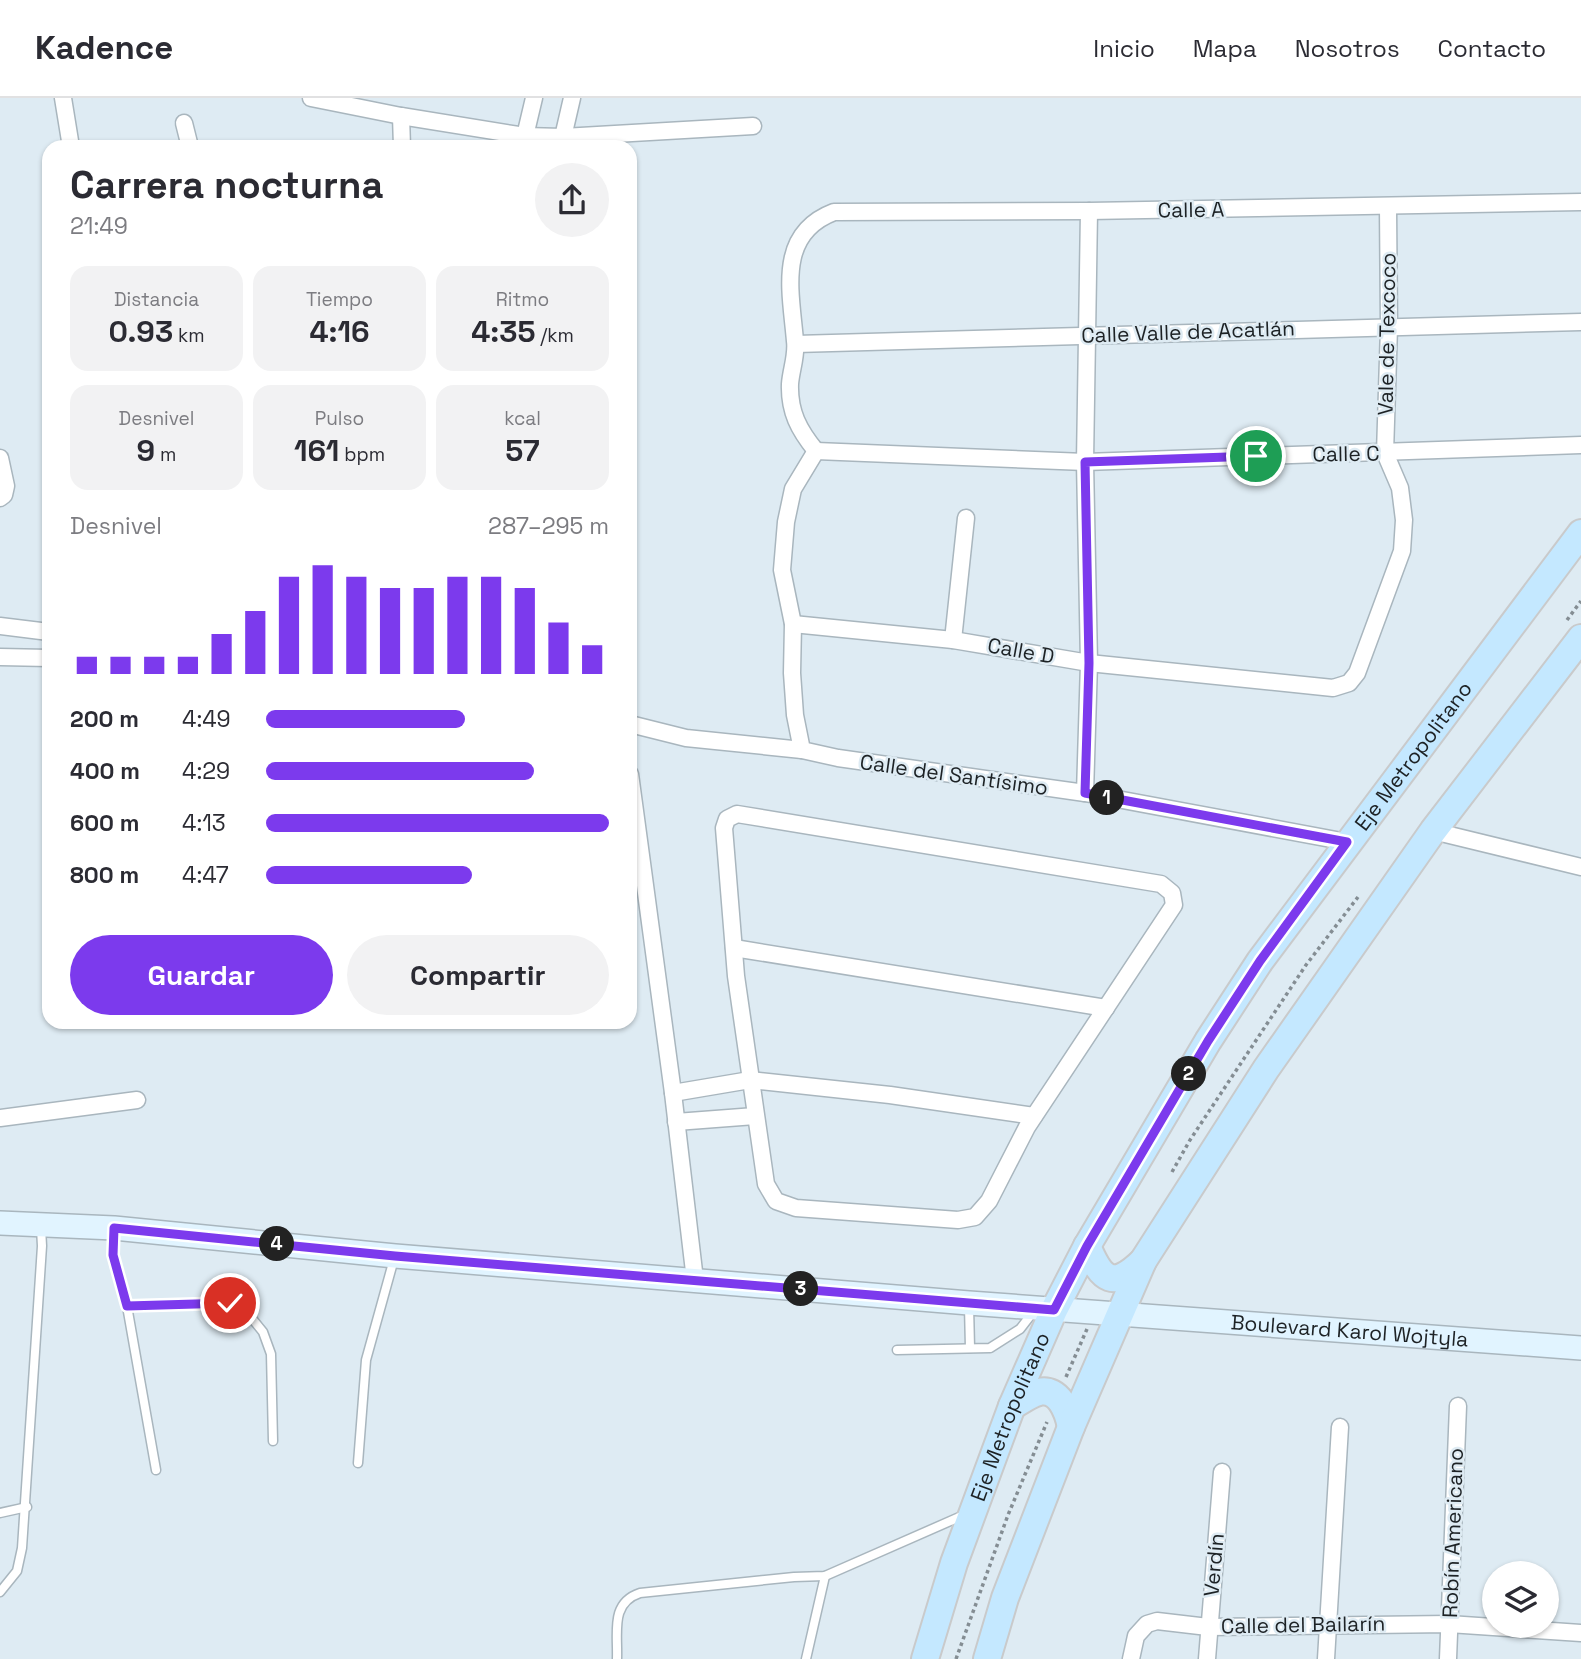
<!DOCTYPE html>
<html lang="es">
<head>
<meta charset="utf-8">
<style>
  :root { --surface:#fff; --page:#f2f2f3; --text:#2b2b33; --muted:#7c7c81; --line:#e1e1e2; --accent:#7c3aed }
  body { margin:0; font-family:"Space Grotesk",sans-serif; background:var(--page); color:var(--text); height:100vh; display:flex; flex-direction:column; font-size:26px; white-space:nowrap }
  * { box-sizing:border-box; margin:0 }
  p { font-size:23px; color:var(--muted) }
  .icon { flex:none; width:38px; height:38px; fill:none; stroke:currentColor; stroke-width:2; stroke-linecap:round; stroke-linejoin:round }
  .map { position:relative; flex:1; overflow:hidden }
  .details { position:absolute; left:42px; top:42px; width:595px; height:889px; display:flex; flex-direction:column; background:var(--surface); border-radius:21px; box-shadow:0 2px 5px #0004 }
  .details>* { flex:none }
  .tools { position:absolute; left:1482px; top:1463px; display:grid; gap:14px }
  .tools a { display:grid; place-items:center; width:77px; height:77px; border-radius:50%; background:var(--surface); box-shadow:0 2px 5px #0004; font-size:35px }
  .pin { position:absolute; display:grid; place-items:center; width:60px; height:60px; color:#fff; margin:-30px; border:4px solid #fff; border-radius:50%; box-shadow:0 2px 7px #0007 }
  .km { position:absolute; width:35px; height:35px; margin:-18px; border-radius:50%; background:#222; color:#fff; font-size:19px; line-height:35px; text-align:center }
  .round { display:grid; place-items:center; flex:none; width:74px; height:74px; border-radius:37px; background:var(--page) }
  .head { display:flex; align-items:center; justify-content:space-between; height:119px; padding:0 28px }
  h1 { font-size:38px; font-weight:700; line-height:52px }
  .metrics { display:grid; grid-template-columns:repeat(3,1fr); gap:10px; height:119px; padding:7px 28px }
  .metrics div { display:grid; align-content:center; border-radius:18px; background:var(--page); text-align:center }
  .metrics b { font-size:30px; font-weight:700 }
  .metrics small { font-size:19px; font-weight:400 }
  .metrics p { font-size:19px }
  .chart { height:196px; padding:14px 28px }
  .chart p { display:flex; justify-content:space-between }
  .chart svg { width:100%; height:126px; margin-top:7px; stroke:var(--accent); stroke-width:6 }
  .primary-button { display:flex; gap:14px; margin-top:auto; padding:14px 28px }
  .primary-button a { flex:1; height:80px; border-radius:42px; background:var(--accent); color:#fff; font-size:28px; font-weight:700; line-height:80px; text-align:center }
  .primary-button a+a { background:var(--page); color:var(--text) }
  ul { padding:0 28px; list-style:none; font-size:23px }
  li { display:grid; grid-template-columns:112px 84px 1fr; align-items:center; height:52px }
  li i { height:18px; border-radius:9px; background:var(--accent) }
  header { display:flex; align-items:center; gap:42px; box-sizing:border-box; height:98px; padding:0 35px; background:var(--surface); border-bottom:2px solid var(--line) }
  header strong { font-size:33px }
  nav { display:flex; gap:38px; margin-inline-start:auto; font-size:24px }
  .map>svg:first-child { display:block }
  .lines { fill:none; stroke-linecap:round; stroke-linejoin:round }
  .lane-casing { stroke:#a9b6be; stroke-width:11 }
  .street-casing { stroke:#a9b6be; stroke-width:19 }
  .secondary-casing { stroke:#a9b6be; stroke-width:26 }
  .primary-casing { stroke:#c9cacb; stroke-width:30 }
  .path { stroke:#848d93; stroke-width:3.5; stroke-dasharray:3.5 3.5; stroke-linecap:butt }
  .lane { stroke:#fff; stroke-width:8 }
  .street { stroke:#fff; stroke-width:16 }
  .secondary { stroke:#e1f4ff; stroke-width:23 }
  .primary { stroke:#c4e8ff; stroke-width:26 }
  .route-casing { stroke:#fff; stroke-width:14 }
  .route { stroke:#7c3aed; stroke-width:9 }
  .labels { text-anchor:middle; stroke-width:5; stroke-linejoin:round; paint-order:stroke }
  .street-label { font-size:21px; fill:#1d2225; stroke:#deebf3 }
</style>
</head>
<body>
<header>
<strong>Kadence</strong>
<nav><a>Inicio</a><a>Mapa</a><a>Nosotros</a><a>Contacto</a></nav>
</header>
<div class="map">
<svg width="1581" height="1561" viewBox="0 0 1581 1561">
  <rect width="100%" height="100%" fill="#deebf3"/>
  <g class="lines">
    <g class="lane-casing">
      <g id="lane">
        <path d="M114,1133L113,1157L127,1208L156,1372"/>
        <path d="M127,1208L230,1205L246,1213L263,1234L271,1256L273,1343"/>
        <path d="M969,1208L970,1250"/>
        <path d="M897,1252L990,1250L1020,1231L1034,1213"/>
        <path d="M358,1365L366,1262L394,1161"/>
        <path d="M0,1415L27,1409"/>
        <path d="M0,1494L17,1473L22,1450L42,1148L41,1130"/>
        <path d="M617,1561C618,1534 610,1505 640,1495L794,1479L825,1478L964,1417"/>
        <path d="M806,1561L825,1478"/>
      </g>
    </g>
    <g class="street-casing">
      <g id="street">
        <path d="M63,0L71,49"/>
        <path d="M311,0L401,18L525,38L563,39L753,28"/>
        <path d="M401,18L402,49"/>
        <path d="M184,25L190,49"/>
        <path d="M563,39L572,0"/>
        <path d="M526,49L525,38L534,0"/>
        <path d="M796,246L1581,224"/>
        <path d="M816,353C799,332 789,314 790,286C791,272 797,257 795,243C791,194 776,136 834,114L1089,113L1581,104"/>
        <path d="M816,353L793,391L786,424L782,472L793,526L792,575L795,617L802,652L838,660L1085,695L1347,744"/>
        <path d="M816,353L1085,364L1581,347"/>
        <path d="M0,360L6,388L4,397L0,400"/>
        <path d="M793,526L953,542L1089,565L1333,590L1349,585L1357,575L1402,453L1404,422L1400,390L1385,355L1389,229L1388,109"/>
        <path d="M0,528L49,534"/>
        <path d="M953,542L966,420"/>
        <path d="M0,559L49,560"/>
        <path d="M630,626L686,640L802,652"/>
        <path d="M630,676L673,995L695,1182"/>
        <path d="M1085,695L1089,565L1085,364L1089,113"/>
        <path d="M737,716L1161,786L1172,795L1174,807L1027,1029L989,1103L975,1119L958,1122L796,1110L776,1103L766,1086L736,878L724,730L727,721Z"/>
        <path d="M1433,733L1581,769"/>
        <path d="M734,850L1106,910"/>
        <path d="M673,995L750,982L890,997L1034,1018"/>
        <path d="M0,1020L137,1002"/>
        <path d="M676,1024L755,1018"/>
        <path d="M1131,1561L1136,1538L1147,1526L1157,1523L1208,1529L1449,1526L1581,1535"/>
        <path d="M1207,1561L1222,1374"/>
        <path d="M1326,1561L1340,1329"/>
        <path d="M1448,1561L1458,1308"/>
      </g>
    </g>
    <g class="secondary-casing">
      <g id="secondary">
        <path id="s1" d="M0,1125L114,1130L395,1158L969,1205L1581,1250"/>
      </g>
    </g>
    <g class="primary-casing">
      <g id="primary">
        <path d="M1087,1148C1102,1183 1113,1192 1143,1163"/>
        <path d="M1012,1308C1021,1303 1030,1296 1039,1294C1059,1289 1068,1314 1071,1329"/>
        <path id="s2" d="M925,1561L954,1465L1012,1308L1054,1212L1087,1148L1208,943L1260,863L1581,435"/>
        <path d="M987,1561L1005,1500L1071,1329L1143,1163L1266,971L1433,733L1581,540"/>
      </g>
    </g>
    <g class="path">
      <path d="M1567,522L1581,503"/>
      <path d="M1172,1074L1190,1042L1306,867L1358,799"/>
      <path d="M1066,1279L1087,1231"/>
      <path d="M956,1561L1008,1417L1047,1324"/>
    </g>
    <use href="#lane" class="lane"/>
    <use href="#street" class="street"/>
    <use href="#secondary" class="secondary"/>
    <use href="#primary" class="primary"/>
  </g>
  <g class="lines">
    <g class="route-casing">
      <path id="route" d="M230,1205L127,1208L113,1157L114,1130L395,1158L1054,1212L1087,1148L1208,943L1260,863L1347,744L1085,695L1089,565L1085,364L1256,358"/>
    </g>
    <use href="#route" class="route"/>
  </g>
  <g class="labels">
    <g class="street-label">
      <text transform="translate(1191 112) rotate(-1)" y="7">Calle A</text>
      <text transform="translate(1188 234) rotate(-2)" y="7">Calle Valle de Acatlán</text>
      <text transform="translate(1387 236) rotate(-89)" y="7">Vale de Texcoco</text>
      <text transform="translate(1346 356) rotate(-1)" y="7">Calle C</text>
      <text transform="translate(1021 553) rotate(10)" y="7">Calle D</text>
      <text dy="7" stroke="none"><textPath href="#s2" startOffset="1034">Eje Metropolitano</textPath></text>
      <text transform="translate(954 677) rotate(8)" y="7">Calle del Santísimo</text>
      <text dy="7" stroke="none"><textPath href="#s1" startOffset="1354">Boulevard Karol Wojtyla</textPath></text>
      <text dy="7" stroke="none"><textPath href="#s2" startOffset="257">Eje Metropolitano</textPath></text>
      <text transform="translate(1453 1435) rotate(-88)" y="7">Robín Americano</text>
      <text transform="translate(1214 1467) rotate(-85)" y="7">Verdín</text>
      <text transform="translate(1303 1527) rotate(-1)" y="7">Calle del Bailarín</text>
    </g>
  </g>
</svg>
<div class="tools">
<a><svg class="icon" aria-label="layers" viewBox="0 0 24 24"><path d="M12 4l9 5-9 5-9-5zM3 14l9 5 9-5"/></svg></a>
</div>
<div class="pin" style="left:1256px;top:358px;background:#1e9e55"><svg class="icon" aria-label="arrive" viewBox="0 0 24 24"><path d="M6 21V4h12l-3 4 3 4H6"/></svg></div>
<div class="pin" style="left:230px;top:1205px;background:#d93025"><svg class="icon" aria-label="check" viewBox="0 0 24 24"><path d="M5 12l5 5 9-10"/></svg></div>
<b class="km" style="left:1107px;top:700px">1</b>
<b class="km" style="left:1189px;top:976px">2</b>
<b class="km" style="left:801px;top:1191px">3</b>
<b class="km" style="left:277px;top:1146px">4</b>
<section class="details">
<div class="head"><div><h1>Carrera nocturna</h1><p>21:49</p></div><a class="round"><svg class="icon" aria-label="share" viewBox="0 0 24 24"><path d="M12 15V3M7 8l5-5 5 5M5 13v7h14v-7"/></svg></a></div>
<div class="metrics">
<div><p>Distancia</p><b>0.93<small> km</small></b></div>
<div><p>Tiempo</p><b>4:16</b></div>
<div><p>Ritmo</p><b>4:35<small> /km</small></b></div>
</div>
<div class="metrics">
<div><p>Desnivel</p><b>9<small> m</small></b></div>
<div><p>Pulso</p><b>161<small> bpm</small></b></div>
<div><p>kcal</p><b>57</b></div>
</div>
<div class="chart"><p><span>Desnivel</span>287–295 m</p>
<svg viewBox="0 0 160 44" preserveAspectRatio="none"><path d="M5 44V38M15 44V38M25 44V38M35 44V38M45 44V30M55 44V22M65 44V10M75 44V6M85 44V10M95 44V14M105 44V14M115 44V10M125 44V10M135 44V14M145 44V26M155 44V34"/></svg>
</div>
<ul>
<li><b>200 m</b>4:49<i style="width:58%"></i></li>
<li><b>400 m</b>4:29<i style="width:78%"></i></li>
<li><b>600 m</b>4:13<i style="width:100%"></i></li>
<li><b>800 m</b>4:47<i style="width:60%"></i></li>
</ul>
<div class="primary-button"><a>Guardar</a><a>Compartir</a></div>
</section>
</div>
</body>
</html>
